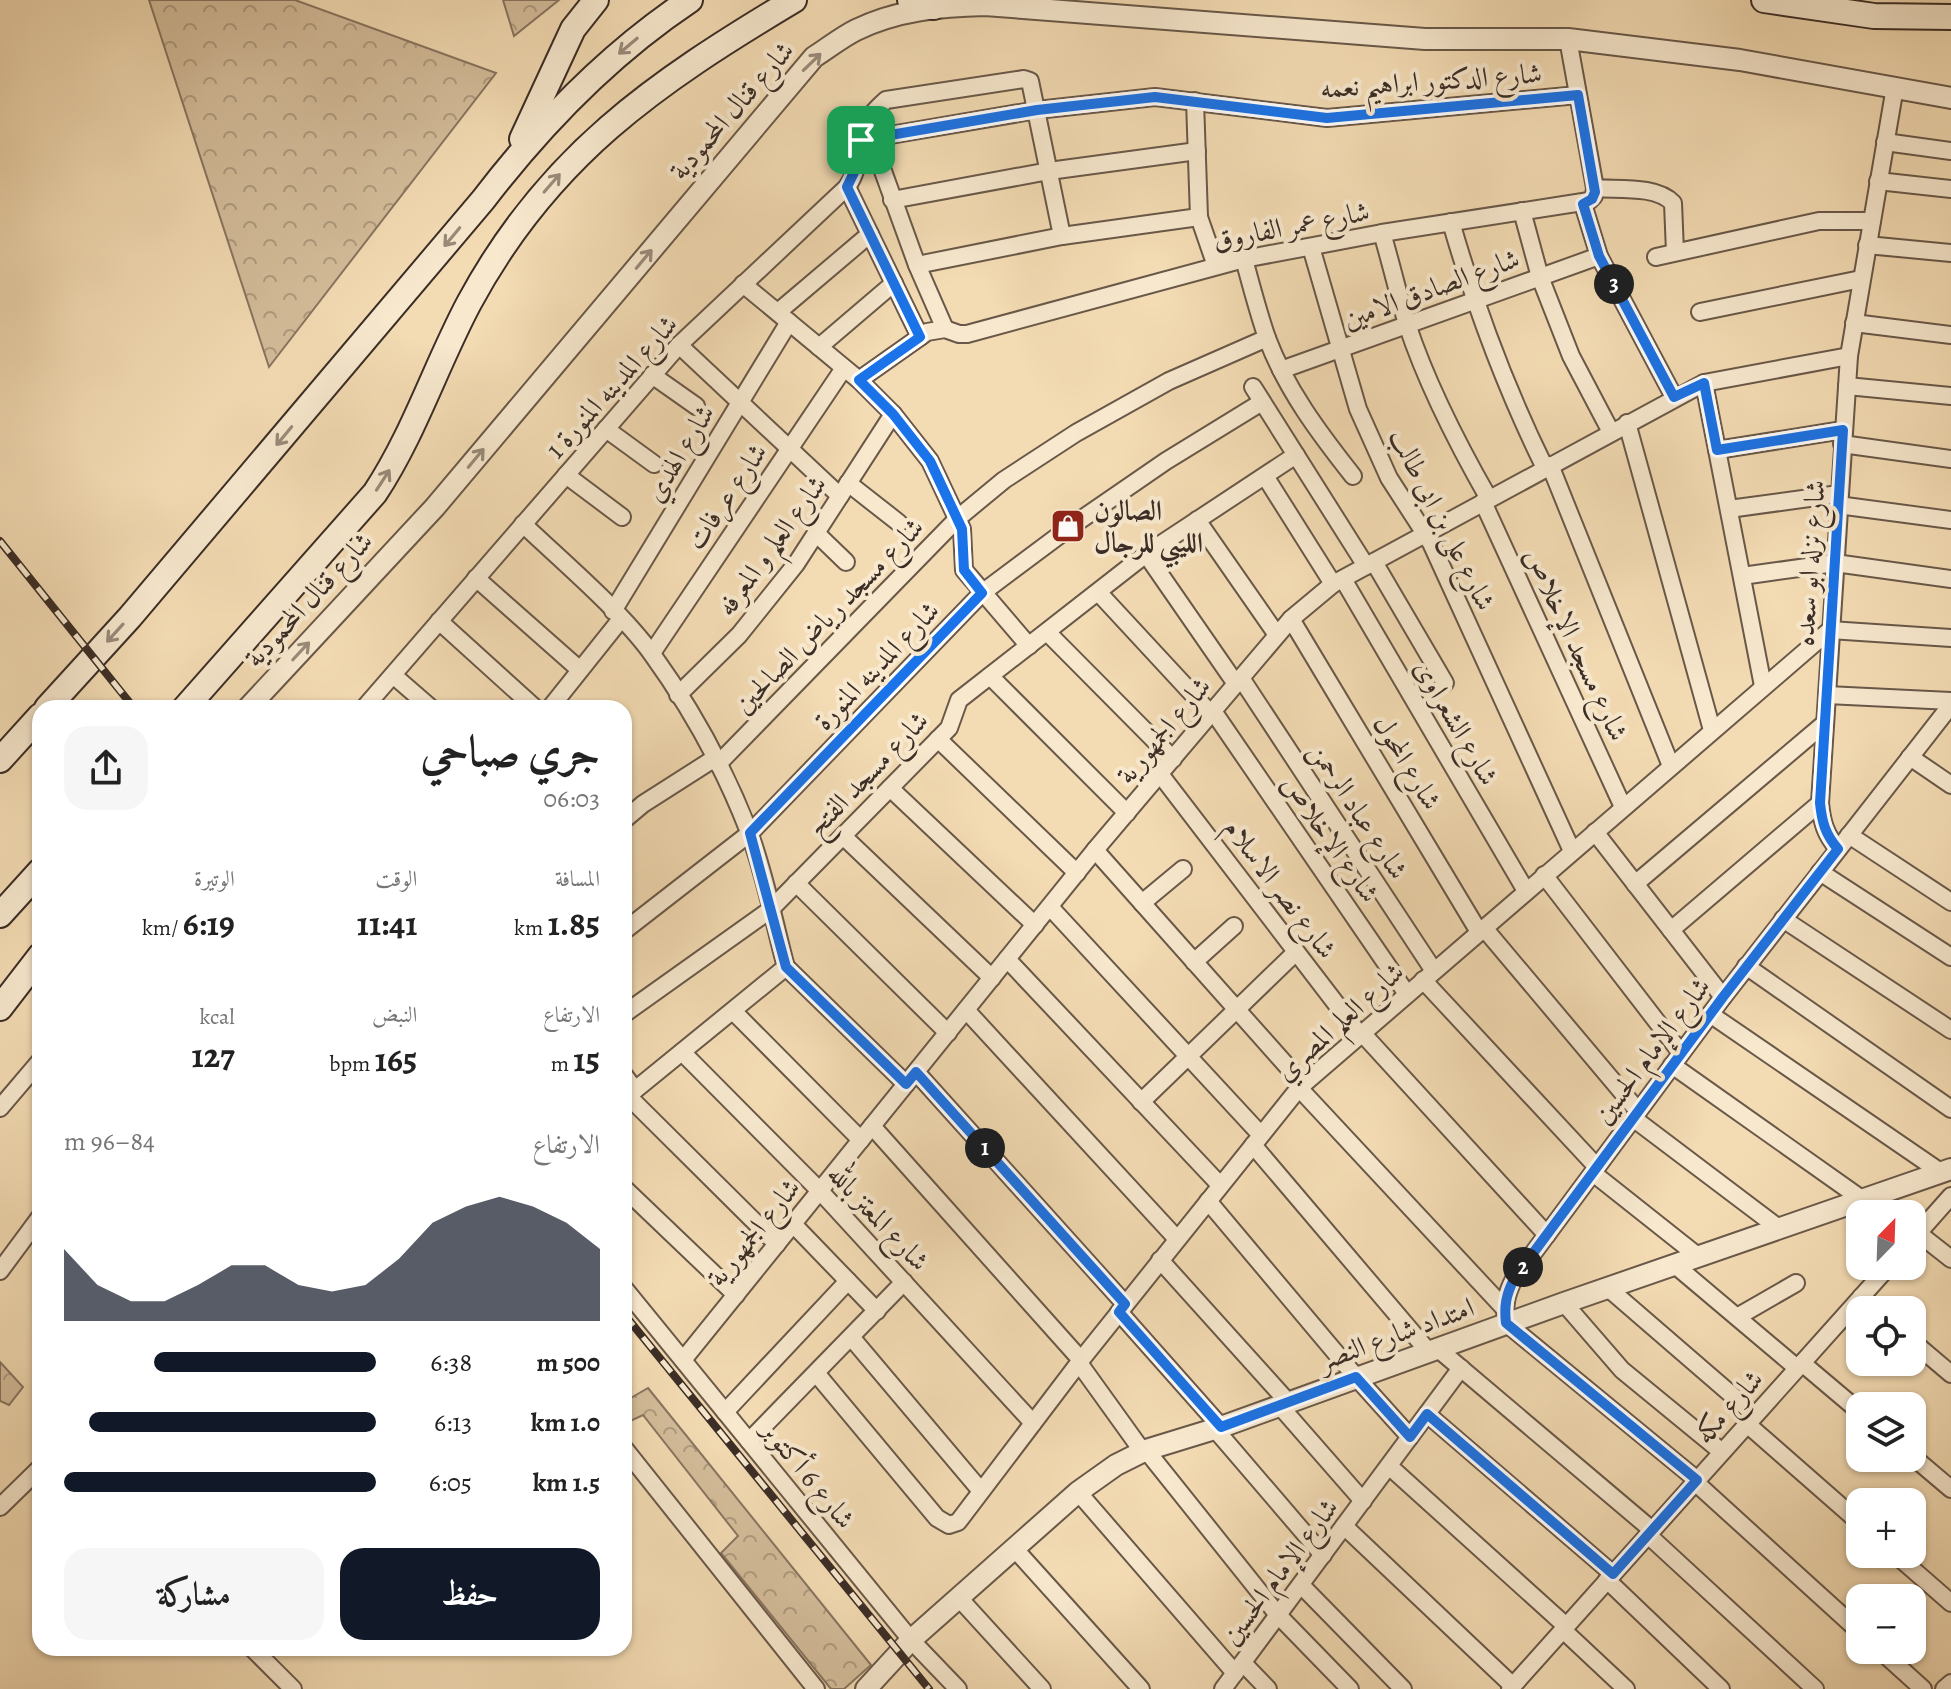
<!DOCTYPE html>
<html lang="ar">
<head>
<meta charset="utf-8">
<style>
  :root { --surface:#fff; --page:#f6f6f6; --text:#222; --muted:#767676; --accent:#111827 }
  body { margin:0; font-family:Alegreya,Amiri,serif; background:var(--page); color:var(--text); direction:rtl; height:100vh; display:flex; flex-direction:column; font-size:30px; white-space:nowrap }
  * { box-sizing:border-box; margin:0 }
  p { font-size:26px; color:var(--muted) }
  .icon { flex:none; width:44px; height:44px; fill:none; stroke:currentColor; stroke-width:2; stroke-linecap:round; stroke-linejoin:round }
  .map { position:relative; flex:1; overflow:hidden; direction:ltr }
  .sheet { position:absolute; left:32px; top:700px; width:600px; height:956px; display:flex; flex-direction:column; background:var(--surface); border-radius:24px; box-shadow:0 2px 6px #0004; direction:rtl }
  .sheet>* { flex:none }
  .needle { width:52px; rotate:23deg }
  .controls { position:absolute; left:1846px; top:1200px; display:grid; gap:16px }
  .controls a { display:grid; place-items:center; width:80px; height:80px; border-radius:16px; background:var(--surface); box-shadow:0 2px 6px #0004; font-size:40px }
  .pin { position:absolute; display:grid; place-items:center; width:68px; height:68px; color:#fff; margin:-34px; border-radius:16px; box-shadow:0 4px 12px #0006 }
  .km { position:absolute; width:40px; height:40px; margin:-20px; border-radius:50%; background:#222; color:#fff; font-size:22px; line-height:40px; text-align:center }
  .round { display:grid; place-items:center; flex:none; width:84px; height:84px; border-radius:24px; background:var(--page) }
  .headline { display:flex; align-items:center; justify-content:space-between; height:136px; padding:0 32px }
  h1 { font-size:44px; font-weight:700; line-height:60px }
  .figures { display:grid; grid-template-columns:repeat(3,1fr); gap:12px; height:136px; padding:8px 32px }
  .figures div { display:grid; align-content:center }
  .figures b { font-size:34px; font-weight:700 }
  .figures small { font-size:22px; font-weight:400 }
  .figures p { font-size:22px }
  .chart { height:224px; padding:16px 32px }
  .chart p { display:flex; justify-content:space-between }
  .chart svg { width:100%; height:144px; margin-top:8px; fill:var(--accent); opacity:.7 }
  .button { display:flex; gap:16px; margin-top:auto; padding:16px 32px }
  .button a { flex:1; height:92px; border-radius:24px; background:var(--accent); color:#fff; font-size:32px; font-weight:700; line-height:92px; text-align:center }
  .button a+a { background:var(--page); color:var(--text) }
  ul { padding:0 32px; list-style:none; font-size:26px }
  li { display:grid; grid-template-columns:128px 96px 1fr; align-items:center; height:60px }
  li i { height:20px; border-radius:10px; background:var(--accent) }
  .map>svg:first-child { display:block }
  .park { fill:url(#park-crowns); stroke:#887560; stroke-width:2 }
  .lines { fill:none; stroke-linecap:round; stroke-linejoin:round }
  .minor-casing { stroke:#695849; stroke-width:20 }
  .tertiary-casing { stroke:#695849; stroke-width:24 }
  .secondary-casing { stroke:#3b2d26; stroke-width:28 }
  .minor { stroke:#f7e8ce; stroke-width:16 }
  .tertiary { stroke:#f7e8ce; stroke-width:20 }
  .secondary { stroke:#f7e8ce; stroke-width:24 }
  .rail-casing { stroke:#3b2d26; stroke-width:8 }
  .rail { stroke:#f7e8ce; stroke-width:5; stroke-dasharray:15; stroke-linecap:butt }
  .oneway { stroke:#998a7a }
  .route-casing { stroke:#fff; stroke-width:16 }
  .route { stroke:#1a73e8; stroke-width:10 }
  .labels { text-anchor:middle; stroke-width:8; stroke-linejoin:round; paint-order:stroke }
  .street-label { font-size:28px; fill:#3b2d26; stroke:#f7e8ce }
  .poi-label { font-size:28px; font-weight:bold; fill:#3b2d26; stroke:#f7e8ce; text-anchor:start }
</style>
</head>
<body>
<div class="map">
<svg width="1951" height="1689" viewBox="0 0 1951 1689">
  <defs>
    <pattern id="park-crowns" width="20" height="18" patternUnits="userSpaceOnUse" patternTransform="scale(2)"><rect width="20" height="18" fill="#d4bd9b"/><path d="M2 6a3 3 0 1 1 6 0M12 15a3 3 0 1 1 6 0" fill="none" stroke="#ad9a7e"/></pattern>
  </defs>
  <rect width="100%" height="100%" fill="#f3dbb3"/>
  <filter id="stains"><feTurbulence type="fractalNoise" baseFrequency=".0025" numOctaves="4"/><feColorMatrix values="0 0 0 0 .2 0 0 0 0 .09 0 0 0 0 .02 0 0 0 .5 -.17"/></filter>
  <radialGradient id="worn" r=".72"><stop offset=".6" stop-color="#630" stop-opacity="0"/><stop offset="1" stop-color="#630" stop-opacity=".3"/></radialGradient>
  <g class="park">
    <path d="M149,0H295L496,73L269,367Z"/>
    <path d="M503,0H559L514,36Z"/>
    <path d="M0,1362L23,1387L9,1405L0,1401Z"/>
    <path d="M648,1388L871,1665L844,1689H831L721,1553L738,1536L643,1415L624,1424V1393L629,1399Z"/>
  </g>
  <g class="lines">
    <g class="minor-casing">
      <g id="minor">
        <path d="M1195,101L1199,217L1216,266"/>
        <path d="M871,138L917,265L945,329"/>
        <path d="M861,140L1037,110L1155,97L1327,118L1578,95"/>
        <path d="M1885,142L1951,151"/>
        <path d="M1878,181L1951,189"/>
        <path d="M847,187L920,337"/>
        <path d="M1595,188C1618,190 1656,185 1673,203L1675,252"/>
        <path d="M892,200L1049,171L1197,151"/>
        <path d="M1583,204L1599,256L1674,397"/>
        <path d="M1522,211L1540,277L1571,356L1611,432"/>
        <path d="M1451,222C1476,309 1505,387 1545,468"/>
        <path d="M1382,233C1391,263 1398,294 1407,324C1427,385 1457,443 1489,499"/>
        <path d="M1867,245L1951,253"/>
        <path d="M1311,247L1358,409L1389,478L1431,543L1572,851"/>
        <path d="M1656,257L1819,221H1872"/>
        <path d="M1244,259C1251,285 1258,312 1267,338C1286,389 1319,433 1353,476"/>
        <path d="M917,265L1062,236L1199,217"/>
        <path d="M743,284L859,380L893,414L930,461L962,529L964,570L1029,646"/>
        <path d="M778,312L870,234"/>
        <path d="M1700,312L1861,279"/>
        <path d="M1854,323L1951,335"/>
        <path d="M679,345L840,496"/>
        <path d="M819,347L894,283"/>
        <path d="M1281,370L1599,256"/>
        <path d="M652,375L696,406"/>
        <path d="M859,380L927,332L945,329L959,334H967L1244,259L1382,233L1589,201L1594,196L1595,188L1568,39"/>
        <path d="M1704,383L1763,686"/>
        <path d="M1847,386L1951,396"/>
        <path d="M1253,387L1366,566"/>
        <path d="M1627,423L1712,730"/>
        <path d="M606,429L654,464"/>
        <path d="M1842,444L1951,459"/>
        <path d="M1717,450L1843,430"/>
        <path d="M1550,465L1671,766"/>
        <path d="M566,475L622,517"/>
        <path d="M1265,476L1333,584"/>
        <path d="M848,483L899,523"/>
        <path d="M1483,502L1623,807"/>
        <path d="M1838,505L1951,520"/>
        <path d="M1729,509L1839,494"/>
        <path d="M1197,520L1277,635"/>
        <path d="M523,524C564,563 620,610 652,654C691,708 725,770 749,832C765,874 774,923 786,967"/>
        <path d="M816,533L846,562"/>
        <path d="M1146,554L1236,684"/>
        <path d="M1374,562L1445,683"/>
        <path d="M1742,576L1835,563L1951,579"/>
        <path d="M476,578L580,670"/>
        <path d="M1343,579L1526,891"/>
        <path d="M1098,592L1211,714"/>
        <path d="M613,611L789,322"/>
        <path d="M1291,619L1479,932"/>
        <path d="M439,621L535,708"/>
        <path d="M1047,632L1173,759"/>
        <path d="M652,653L844,368"/>
        <path d="M393,675L431,708"/>
        <path d="M990,676L1127,813"/>
        <path d="M1241,678L1434,971"/>
        <path d="M678,695L739,635L796,564L893,414"/>
        <path d="M1827,695L1951,701"/>
        <path d="M364,708L679,345L847,187C861,167 856,152 863,131C867,118 876,109 886,100L1024,79L1030,81L1062,236"/>
        <path d="M550,708L621,619"/>
        <path d="M1213,711L1407,994"/>
        <path d="M938,739L1077,873"/>
        <path d="M1910,757L1951,785"/>
        <path d="M718,764L958,518L1004,480L1076,433L1169,381L1267,338"/>
        <path d="M1160,774L1360,1035"/>
        <path d="M890,788L1035,925"/>
        <path d="M624,820L643,804L715,758"/>
        <path d="M1595,832L1723,997"/>
        <path d="M1849,835L1951,902"/>
        <path d="M843,836L992,978"/>
        <path d="M1838,849C1825,834 1822,822 1820,803L1849,356L1895,87"/>
        <path d="M1095,850L1303,1084"/>
        <path d="M1820,872L1951,957"/>
        <path d="M1544,875L1681,1053"/>
        <path d="M796,883L948,1033"/>
        <path d="M1635,884L1825,723"/>
        <path d="M1142,903L1183,869"/>
        <path d="M1050,907L1261,1135"/>
        <path d="M1783,919L1951,1030"/>
        <path d="M1484,928L1638,1111"/>
        <path d="M1671,930L1820,803"/>
        <path d="M624,931L750,833L982,593L1073,525L1166,461L1262,402"/>
        <path d="M1007,959L1220,1185"/>
        <path d="M1194,962L1234,926"/>
        <path d="M1746,966L1951,1109"/>
        <path d="M786,967L906,1084"/>
        <path d="M1423,980L1597,1167"/>
        <path d="M966,1010L1177,1239"/>
        <path d="M733,1011L861,1140"/>
        <path d="M624,1014L770,910L949,728L959,700L1146,554L1296,455"/>
        <path d="M1710,1014L1942,1173"/>
        <path d="M1362,1033L1547,1235"/>
        <path d="M682,1052L820,1191L1033,1423"/>
        <path d="M1672,1065L1863,1200"/>
        <path d="M916,1072L1125,1304"/>
        <path d="M624,1075L635,1090"/>
        <path d="M1299,1088L1504,1308"/>
        <path d="M628,1096L777,1244"/>
        <path d="M624,1099L786,967"/>
        <path d="M1141,1102L1296,952"/>
        <path d="M0,1108L40,1061"/>
        <path d="M1633,1118L1780,1229"/>
        <path d="M872,1126L1081,1360"/>
        <path d="M1253,1145L1428,1351"/>
        <path d="M1593,1173L1699,1257"/>
        <path d="M624,1188L736,1295"/>
        <path d="M1208,1201L1356,1377L1410,1437"/>
        <path d="M793,1224L877,1311"/>
        <path d="M1918,1233L1951,1259"/>
        <path d="M1912,1240L1951,1196"/>
        <path d="M1160,1260L1288,1402"/>
        <path d="M1675,1265L1797,1368"/>
        <path d="M0,1271L40,1217"/>
        <path d="M624,1288L911,1640L958,1689"/>
        <path d="M1608,1288L1755,1415"/>
        <path d="M1861,1297L1876,1310"/>
        <path d="M1564,1303L1622,1370L1722,1452"/>
        <path d="M1119,1312L1221,1427"/>
        <path d="M1737,1317L1796,1283"/>
        <path d="M851,1337L981,1491"/>
        <path d="M1912,1341L1951,1374"/>
        <path d="M1437,1348L1652,1530"/>
        <path d="M683,1360L1095,850L1291,619L1333,584L1704,383L1849,356"/>
        <path d="M1079,1363L1143,1452"/>
        <path d="M1802,1363L1860,1412"/>
        <path d="M816,1373L937,1518L949,1525L958,1522L1081,1360L1299,1088L1830,630L1951,638"/>
        <path d="M1279,1405L1363,1501"/>
        <path d="M725,1412L848,1281"/>
        <path d="M1427,1414L1613,1574"/>
        <path d="M1747,1424L1860,1523"/>
        <path d="M1215,1429L1323,1555"/>
        <path d="M749,1441L904,1282"/>
        <path d="M624,1448L816,1689"/>
        <path d="M1146,1450L1278,1615L1350,1689"/>
        <path d="M1912,1456L1951,1489"/>
        <path d="M1389,1466L1566,1626"/>
        <path d="M1697,1480L1506,1323C1504,1306 1506,1294 1514,1279L1723,997L1951,705"/>
        <path d="M1695,1482L1860,1632"/>
        <path d="M1078,1492L1235,1673"/>
        <path d="M0,1507L40,1468"/>
        <path d="M1344,1526L1513,1686"/>
        <path d="M1648,1535L1815,1689"/>
        <path d="M1014,1548L1141,1689"/>
        <path d="M1895,1554L1951,1603"/>
        <path d="M1607,1580L1721,1689"/>
        <path d="M1301,1585L1403,1689"/>
        <path d="M959,1598L1042,1689"/>
        <path d="M1563,1630L1626,1689"/>
        <path d="M252,1648L293,1689"/>
        <path d="M1880,1650L1923,1689"/>
        <path d="M1243,1663L1268,1689"/>
        <path d="M1223,1689L1461,1368"/>
        <path d="M1510,1689L1889,1266"/>
        <path d="M1944,1689L1951,1683"/>
      </g>
    </g>
    <g class="tertiary-casing">
      <g id="tertiary">
        <path d="M248,708L435,507L814,57C828,48 842,37 856,30C897,10 941,6 985,5L1425,39H1568L1740,60L1951,98"/>
        <path d="M866,1689L911,1640L1078,1492L1116,1465L1146,1450L1221,1427L1564,1303L1951,1169"/>
      </g>
    </g>
    <g class="secondary-casing">
      <g id="secondary">
        <path d="M910,0L934,7"/>
        <path d="M1764,0L1874,16L1951,17"/>
        <path d="M522,139L573,29L596,0"/>
        <path d="M47,708L130,617L483,200C542,123 609,54 690,0"/>
        <path d="M185,708L375,493C414,434 436,365 469,303C548,156 655,83 794,0"/>
        <path d="M0,760L40,716"/>
        <path d="M0,915L40,871"/>
        <path d="M0,1008L40,956"/>
      </g>
    </g>
    <use href="#minor" class="minor"/>
    <use href="#tertiary" class="tertiary"/>
    <use href="#secondary" class="secondary"/>
    <g class="rail-casing">
      <g id="rail">
        <path d="M0,541L134,708"/>
        <path d="M624,1314L929,1689"/>
      </g>
    </g>
    <use href="#rail" class="rail"/>
  </g>
  <defs><path id="oneway-shaft" d="M-6 0H5M1.5-3L5.5 0L1.5 3" fill="none" stroke-width="1.6" stroke-linecap="round" stroke-linejoin="round" transform="scale(2)"/></defs>
  <g class="oneway">
    <use href="#oneway-shaft" transform="translate(628 46) rotate(140)"/>
    <use href="#oneway-shaft" transform="translate(812 62) rotate(-44)"/>
    <use href="#oneway-shaft" transform="translate(552 183) rotate(-49)"/>
    <use href="#oneway-shaft" transform="translate(452 237) rotate(130)"/>
    <use href="#oneway-shaft" transform="translate(644 259) rotate(-50)"/>
    <use href="#oneway-shaft" transform="translate(284 436) rotate(130)"/>
    <use href="#oneway-shaft" transform="translate(476 458) rotate(-50)"/>
    <use href="#oneway-shaft" transform="translate(383 480) rotate(-57)"/>
    <use href="#oneway-shaft" transform="translate(115 633) rotate(132)"/>
    <use href="#oneway-shaft" transform="translate(301 651) rotate(-47)"/>
  </g>
  <g class="lines">
    <g class="route-casing">
      <path id="route" d="M1578,95L1595,192L1592,199L1583,204L1599,256L1674,397L1704,383L1717,450L1843,430L1820,803C1822,822 1825,834 1838,849L1723,997L1514,1279C1506,1295 1504,1306 1506,1323L1697,1480L1613,1574L1427,1414L1410,1437L1356,1377L1221,1427L1119,1312L1125,1304L916,1072L906,1084L786,967L750,833L982,593L964,570L962,529L930,461L893,414L859,380L920,337L847,187L859,162L861,140L1037,110L1155,97L1327,118Z"/>
    </g>
    <use href="#route" class="route"/>
  </g>
  <defs>
    <g id="shop-square" transform="scale(1.8)"><rect x="-9" y="-9" width="18" height="18" rx="4" fill="#8f2418" stroke="#f7e8ce"/><path d="M-5-2.5h2.3a2.7 3.5 0 0 1 5.4 0H5L5.5 6h-11ZM-1.5-2.5h3a1.5 2.3 0 0 0-3 0Z" fill="#fff"/></g>
  </defs>
  <g fill-rule="evenodd">
    <use href="#shop-square" x="1068" y="526"/>
  </g>
  <g class="labels">
    <g class="street-label">
      <text transform="translate(1431 80) rotate(-4)" y="10">شارع الدكتور ابراهيم نعمه</text>
      <text transform="translate(731 110) rotate(-49)" y="10">شارع قنال المحمودية</text>
      <text transform="translate(1291 225) rotate(-11)" y="10">شارع عمر الفاروق</text>
      <text transform="translate(1431 288) rotate(-20)" y="10">شارع الصادق الامين</text>
      <text transform="translate(611 386) rotate(-48)" y="10">شارع المدينه المنورة 1</text>
      <text transform="translate(679 453) rotate(-59)" y="10">شارع الهدي</text>
      <text transform="translate(726 496) rotate(-56)" y="10">شارع عرفات</text>
      <text transform="translate(1443 519) rotate(63)" y="10">شارع على بن ابى طالب</text>
      <text transform="translate(771 545) rotate(-54)" y="10">شارع العلم و المعرفه</text>
      <text transform="translate(1809 563) rotate(-86)" y="10">شارع نزله ابو سعده</text>
      <text transform="translate(308 599) rotate(-47)" y="10">شارع قنال المحمودية</text>
      <text transform="translate(828 615) rotate(-46)" y="10">شارع مسجد رياض الصالحين</text>
      <text transform="translate(1577 644) rotate(65)" y="10">شارع مسجد الإخلاص</text>
      <text transform="translate(876 665) rotate(-46)" y="10">شارع المدينه المنورة</text>
      <text transform="translate(1457 722) rotate(60)" y="10">شارع الشعراوى</text>
      <text transform="translate(1163 730) rotate(-50)" y="10">شارع الجمهورية</text>
      <text transform="translate(1408 762) rotate(59)" y="10">شارع المحول</text>
      <text transform="translate(867 773) rotate(-46)" y="10">شارع مسجد الفتح</text>
      <text transform="translate(1359 810) rotate(57)" y="10">شارع عباد الرحمن</text>
      <text transform="translate(1331 838) rotate(55)" y="10">شارع الإخلاص</text>
      <text transform="translate(1281 888) rotate(53)" y="10">شارع نصر الاسلام</text>
      <text transform="translate(1339 1021) rotate(-42)" y="10">شارع العلم المصري</text>
      <text transform="translate(1651 1050) rotate(-53)" y="10">شارع الإمام الحسين</text>
      <text transform="translate(879 1217) rotate(47)" y="10">شارع المعتز بالله</text>
      <text transform="translate(753 1232) rotate(-51)" y="10">شارع الجمهورية</text>
      <text transform="translate(1396 1333) rotate(-20)" y="10">امتداد شارع النصر</text>
      <text transform="translate(1728 1406) rotate(-48)" y="10">شارع مكه</text>
      <text transform="translate(809 1474) rotate(51)" y="10">شارع 6 أكتوبر</text>
      <text transform="translate(1279 1571) rotate(-53)" y="10">شارع الإمام الحسين</text>
    </g>
    <g class="poi-label">
      <text x="1094" y="520">الصالون<tspan x="1094" dy="32">الليبي للرجال</tspan></text>
    </g>
  </g>
  <rect width="100%" height="100%" filter="url(#stains)"/>
  <rect width="100%" height="100%" fill="url(#worn)"/>
</svg>
<div class="controls">
<a><svg class="needle" viewBox="-14 -14 28 28"><path d="M0-13l5 13h-10z" fill="#e53935"/><path d="M0 13l5-13h-10z" fill="#767676"/></svg></a>
<a><svg class="icon" aria-label="locate" viewBox="0 0 24 24"><circle cx="12" cy="12" r="6"/><path d="M12 2v4M12 18v4M2 12h4M18 12h4"/></svg></a>
<a><svg class="icon" aria-label="layers" viewBox="0 0 24 24"><path d="M12 4l9 5-9 5-9-5zM3 14l9 5 9-5"/></svg></a>
<a>+</a>
<a>−</a>
</div>
<div class="pin" style="left:861px;top:140px;background:#1e9e55"><svg class="icon" aria-label="arrive" viewBox="0 0 24 24"><path d="M6 21V4h12l-3 4 3 4H6"/></svg></div>
<b class="km" style="left:985px;top:1148px">1</b>
<b class="km" style="left:1523px;top:1267px">2</b>
<b class="km" style="left:1614px;top:284px">3</b>
<section class="sheet">
<div class="headline"><div><h1>جري صباحي</h1><p>06:03</p></div><a class="round"><svg class="icon" aria-label="share" viewBox="0 0 24 24"><path d="M12 15V3M7 8l5-5 5 5M5 13v7h14v-7"/></svg></a></div>
<div class="figures">
<div><p>المسافة</p><b>1.85<small> km</small></b></div>
<div><p>الوقت</p><b>11:41</b></div>
<div><p>الوتيرة</p><b>6:19<small> /km</small></b></div>
</div>
<div class="figures">
<div><p>الارتفاع</p><b>15<small> m</small></b></div>
<div><p>النبض</p><b>165<small> bpm</small></b></div>
<div><p>kcal</p><b>127</b></div>
</div>
<div class="chart"><p><span>الارتفاع</span>84–96 m</p>
<svg viewBox="0 0 160 44" preserveAspectRatio="none"><path d="M0 44V22L10 33L20 38L30 38L40 33L50 27L60 27L70 33L80 35L90 33L100 25L110 14L120 9L130 6L140 9L150 14L160 22V44z"/></svg>
</div>
<ul>
<li><b>500 m</b>6:38<i style="width:71%"></i></li>
<li><b>1.0 km</b>6:13<i style="width:92%"></i></li>
<li><b>1.5 km</b>6:05<i style="width:100%"></i></li>
</ul>
<div class="button"><a>حفظ</a><a>مشاركة</a></div>
</section>
</div>
</body>
</html>
